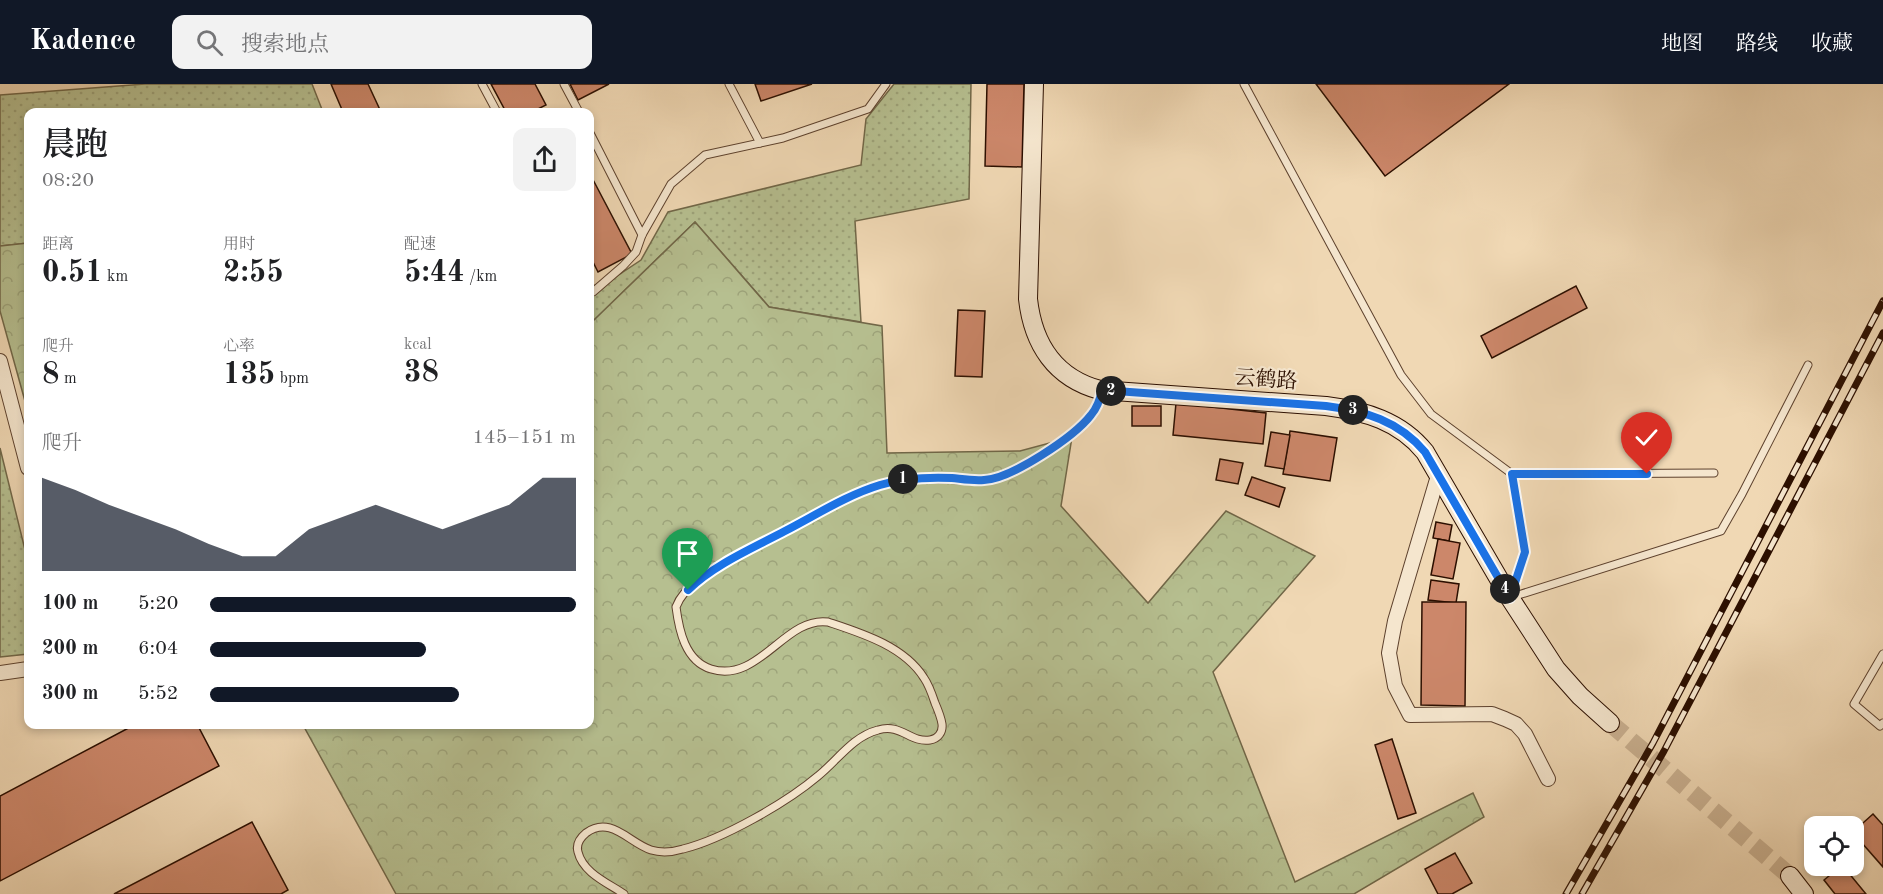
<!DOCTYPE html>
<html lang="zh">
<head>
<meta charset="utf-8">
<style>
  :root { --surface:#fff; --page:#f2f2f2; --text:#202124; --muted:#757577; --accent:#111827 }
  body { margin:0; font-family:"Old Standard TT","Noto Serif SC",serif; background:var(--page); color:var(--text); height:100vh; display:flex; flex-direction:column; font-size:22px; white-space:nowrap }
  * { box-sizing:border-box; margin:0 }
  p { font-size:20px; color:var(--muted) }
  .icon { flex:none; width:33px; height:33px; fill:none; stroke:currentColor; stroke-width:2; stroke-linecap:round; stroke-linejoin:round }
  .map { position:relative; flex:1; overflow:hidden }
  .details { position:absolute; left:24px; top:24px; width:570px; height:621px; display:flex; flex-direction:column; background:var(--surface); border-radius:12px; box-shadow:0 3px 9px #0003 }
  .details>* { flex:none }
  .fabs { position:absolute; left:1804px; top:732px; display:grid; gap:12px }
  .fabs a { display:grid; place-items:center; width:60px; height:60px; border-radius:12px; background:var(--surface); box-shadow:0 3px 9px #0003; font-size:30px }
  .pin { position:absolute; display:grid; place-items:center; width:51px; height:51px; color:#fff; margin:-62px -26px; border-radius:50% 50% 50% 0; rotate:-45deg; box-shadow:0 0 6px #0007 }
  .pin .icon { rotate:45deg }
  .km { position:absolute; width:30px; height:30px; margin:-15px; border-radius:50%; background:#222; color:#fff; font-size:16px; line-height:30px; text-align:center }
  .round { display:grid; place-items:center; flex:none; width:63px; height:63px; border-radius:12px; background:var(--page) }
  .overview { display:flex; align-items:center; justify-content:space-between; height:102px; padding:0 18px }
  h1 { font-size:33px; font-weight:600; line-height:45px }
  .figures { display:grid; grid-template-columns:repeat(3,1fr); gap:9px; height:102px; padding:6px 18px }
  .figures div { display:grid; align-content:center }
  .figures b { font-size:30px; font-weight:600 }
  .figures small { font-size:16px; font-weight:400 }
  .figures p { font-size:16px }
  .chart { height:168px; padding:12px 18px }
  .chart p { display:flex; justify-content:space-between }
  .chart svg { width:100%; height:108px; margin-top:6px; fill:var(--accent); opacity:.7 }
  ul { padding:0 18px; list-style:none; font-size:20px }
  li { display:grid; grid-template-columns:96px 72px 1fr; align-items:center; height:45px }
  li i { height:15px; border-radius:8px; background:var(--accent) }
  header { display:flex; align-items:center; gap:36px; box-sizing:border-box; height:84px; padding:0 30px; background:var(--accent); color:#fff }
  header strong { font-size:28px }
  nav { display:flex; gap:33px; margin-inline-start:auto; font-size:21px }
  .search { width:420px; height:54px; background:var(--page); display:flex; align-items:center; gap:15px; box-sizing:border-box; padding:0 21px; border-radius:12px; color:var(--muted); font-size:22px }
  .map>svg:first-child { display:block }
  .grass { fill:url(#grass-dots); stroke:#716748; stroke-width:1.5 }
  .forest { fill:url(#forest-crowns); stroke:#716748; stroke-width:1.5 }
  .building { fill:#cc876a; stroke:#2c0f00; stroke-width:1.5 }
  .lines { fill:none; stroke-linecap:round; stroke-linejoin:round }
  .secondary-tunnel { stroke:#c9b090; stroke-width:18; stroke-dasharray:18 9; stroke-linecap:butt }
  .lane-casing { stroke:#5d412d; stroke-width:9 }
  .street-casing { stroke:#5d412d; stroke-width:16 }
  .secondary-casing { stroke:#2c0f00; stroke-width:20 }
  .lane { stroke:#f5e6ce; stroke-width:7 }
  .street { stroke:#f5e6ce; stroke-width:14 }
  .secondary { stroke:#f5e6ce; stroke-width:18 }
  .rail-casing { stroke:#2c0f00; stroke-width:7 }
  .rail { stroke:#f5e6ce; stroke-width:4.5; stroke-dasharray:14; stroke-linecap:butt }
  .route-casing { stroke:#fff; stroke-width:12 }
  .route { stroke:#1a73e8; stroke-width:8 }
  .labels { text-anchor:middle; stroke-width:4.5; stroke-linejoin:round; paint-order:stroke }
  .street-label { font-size:21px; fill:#2c0f00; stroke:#f5e6ce }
</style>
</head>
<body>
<header>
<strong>Kadence</strong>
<div class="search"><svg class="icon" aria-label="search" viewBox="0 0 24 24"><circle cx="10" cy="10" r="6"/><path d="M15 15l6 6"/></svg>搜索地点</div>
<nav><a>地图</a><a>路线</a><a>收藏</a></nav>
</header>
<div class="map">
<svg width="1883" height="810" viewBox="0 0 1883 810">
  <defs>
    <pattern id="grass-dots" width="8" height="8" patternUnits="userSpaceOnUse" patternTransform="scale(1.5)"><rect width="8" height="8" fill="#b6bf90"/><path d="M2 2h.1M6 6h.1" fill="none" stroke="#9da37a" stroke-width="1.8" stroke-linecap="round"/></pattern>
    <pattern id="forest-crowns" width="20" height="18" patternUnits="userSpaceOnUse" patternTransform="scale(1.5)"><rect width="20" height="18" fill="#b6bf90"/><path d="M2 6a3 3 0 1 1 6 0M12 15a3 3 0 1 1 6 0" fill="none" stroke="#9da37a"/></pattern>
  </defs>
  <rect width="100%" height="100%" fill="#f0d8b4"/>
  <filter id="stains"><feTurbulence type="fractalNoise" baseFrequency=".00333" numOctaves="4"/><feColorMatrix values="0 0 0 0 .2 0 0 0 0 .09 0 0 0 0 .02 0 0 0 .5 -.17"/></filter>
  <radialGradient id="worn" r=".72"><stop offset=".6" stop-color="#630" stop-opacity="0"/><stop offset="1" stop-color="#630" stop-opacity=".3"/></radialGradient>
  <g class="grass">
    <path d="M145,0H312L323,28H28V159L0,162V11Z"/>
    <path d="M894,0H971L969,115L855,137L861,238L769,223L695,138L592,238L590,239V210L641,176L668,128L861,81L866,35Z"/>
    <path d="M0,364L28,478V570L0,573Z"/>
  </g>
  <g class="forest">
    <path d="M695,138L769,223L882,242L887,369L1020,367L1072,353L1061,422L1148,519L1226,427L1315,472L1213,588L1295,798L1473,709L1484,733L1354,810H396L303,641L590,640V239L592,238Z"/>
    <path d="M28,159V328L0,227V162Z"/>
  </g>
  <g class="building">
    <path d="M331,0H368L381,28H343Z"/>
    <path d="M491,0H535L546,21L532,28H506Z"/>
    <path d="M570,0H609L578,16Z"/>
    <path d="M755,0H812L761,17Z"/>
    <path d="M987,0H1024L1022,83L985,82Z"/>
    <path d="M1316,0H1509L1385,92Z"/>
    <path d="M590,90L632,170L598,188L590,172Z"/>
    <path d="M1576,202L1587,224L1492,274L1481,252Z"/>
    <path d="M958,226L985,227L982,293L955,292Z"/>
    <path d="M1176,319L1266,329L1263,360L1173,351Z"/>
    <rect x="1132" y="322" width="29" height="20"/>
    <path d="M1290,347L1337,354L1330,397L1283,390Z"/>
    <path d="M1271,348L1290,351L1284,385L1265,382Z"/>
    <path d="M1220,375L1243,379L1238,400L1216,396Z"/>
    <path d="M1252,393L1285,404L1279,423L1245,411Z"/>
    <path d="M1436,438L1452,441L1449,457L1433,454Z"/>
    <path d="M1438,455L1460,459L1453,495L1431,491Z"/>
    <path d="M1431,496L1459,500L1456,519L1428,516Z"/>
    <path d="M1422,518H1466L1465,622L1421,621Z"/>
    <path d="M136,640H197L219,682L0,797V712Z"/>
    <path d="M1392,655L1416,729L1398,735L1375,661Z"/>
    <path d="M1873,730L1883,741V783L1854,750V747Z"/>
    <path d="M252,738L288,806L281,810H114Z"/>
    <path d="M1455,769L1472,799L1452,810H1438L1425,785Z"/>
    <path d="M1841,782H1843L1866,810H1835L1824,796Z"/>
  </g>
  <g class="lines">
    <path class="secondary-tunnel" d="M1610,639L1790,792"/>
    <g class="lane-casing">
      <g id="lane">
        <path d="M482,0L497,28"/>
        <path d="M564,0L579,28"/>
        <path d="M729,0L760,59"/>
        <path d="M1244,0L1401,291L1431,330L1512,390L1714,389"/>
        <path d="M590,49L642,151"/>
        <path d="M590,202L593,208L623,182L636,168L642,151L671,100L705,71L783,54L868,25L886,0"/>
        <path d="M1511,508L1525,468L1512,390"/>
        <path d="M1512,513L1721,447L1742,410L1808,281"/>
        <path d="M1883,570L1854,620L1880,642L1883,639"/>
        <path d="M624,810C608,799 583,789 578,768C576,761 580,754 586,749C611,731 629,759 651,766C661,769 673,768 683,765C723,755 786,719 818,692C838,676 852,653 878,646C901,639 910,659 930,656C938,655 943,648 942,640C941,633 938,626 935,619C932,610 929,601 924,594C904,562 861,549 828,538C785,532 759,600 711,585C685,577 679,546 676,523C680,512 689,503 699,496C727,475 760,461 790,445C822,428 854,407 889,398C922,390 951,398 984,396C1011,395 1075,352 1091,331C1097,324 1100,315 1102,306"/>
      </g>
    </g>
    <g class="street-casing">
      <g id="street">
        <path d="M0,277L28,384"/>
        <path d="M1438,392L1395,537L1389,569L1395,602L1410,631L1492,630L1505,635L1516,640L1525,650L1548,695"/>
        <path d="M0,589L28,585"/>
      </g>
    </g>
    <g class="secondary-casing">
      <g id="secondary">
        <path d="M1034,0L1028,215C1033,260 1055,294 1100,306L1326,322C1365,327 1400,337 1425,368L1510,514L1556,585L1580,612L1610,639"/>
        <path d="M1790,792L1804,810"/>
      </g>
    </g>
    <use href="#lane" class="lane"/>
    <use href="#street" class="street"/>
    <use href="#secondary" class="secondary"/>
    <g class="rail-casing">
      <g id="rail">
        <path d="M1566,810L1653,659L1883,217"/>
        <path d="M1582,810L1664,667L1883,249"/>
      </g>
    </g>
    <use href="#rail" class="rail"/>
  </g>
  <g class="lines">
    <g class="route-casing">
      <path id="route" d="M688,506C715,480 753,464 785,447C816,431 847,411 880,401C903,394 927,393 952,394C962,395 973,397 984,396C1011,395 1074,353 1091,331C1097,324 1100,316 1102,306L1326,322C1365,327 1399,337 1425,368L1510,514L1525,468L1512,390H1647"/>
    </g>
    <use href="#route" class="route"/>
  </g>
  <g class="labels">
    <g class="street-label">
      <text transform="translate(1266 295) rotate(4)" y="7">云鹤路</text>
    </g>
  </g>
  <rect width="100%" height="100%" filter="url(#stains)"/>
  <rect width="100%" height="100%" fill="url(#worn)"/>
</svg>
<div class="fabs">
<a><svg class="icon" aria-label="locate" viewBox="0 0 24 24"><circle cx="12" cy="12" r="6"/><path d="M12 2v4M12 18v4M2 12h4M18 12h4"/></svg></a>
</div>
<div class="pin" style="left:688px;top:506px;background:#1e9e55"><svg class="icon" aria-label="arrive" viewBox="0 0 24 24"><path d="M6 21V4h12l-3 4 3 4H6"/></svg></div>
<div class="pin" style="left:1647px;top:390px;background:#d93025"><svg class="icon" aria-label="check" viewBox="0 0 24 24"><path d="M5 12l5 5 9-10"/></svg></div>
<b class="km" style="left:903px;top:395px">1</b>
<b class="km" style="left:1111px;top:307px">2</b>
<b class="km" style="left:1353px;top:326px">3</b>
<b class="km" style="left:1505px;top:505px">4</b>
<section class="details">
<div class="overview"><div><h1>晨跑</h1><p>08:20</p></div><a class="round"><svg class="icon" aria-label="share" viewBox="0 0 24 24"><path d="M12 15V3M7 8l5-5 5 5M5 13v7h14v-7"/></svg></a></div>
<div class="figures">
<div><p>距离</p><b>0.51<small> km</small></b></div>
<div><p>用时</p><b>2:55</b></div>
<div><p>配速</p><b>5:44<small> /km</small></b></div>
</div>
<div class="figures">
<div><p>爬升</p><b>8<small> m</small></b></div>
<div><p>心率</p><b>135<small> bpm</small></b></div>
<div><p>kcal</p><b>38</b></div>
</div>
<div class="chart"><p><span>爬升</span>145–151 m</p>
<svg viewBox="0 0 160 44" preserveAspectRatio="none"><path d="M0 44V6L10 11L20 17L30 22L40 27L50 33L60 38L70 38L80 27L90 22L100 17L110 22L120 27L130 22L140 17L150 6L160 6V44z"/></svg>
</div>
<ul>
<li><b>100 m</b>5:20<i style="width:100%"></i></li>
<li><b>200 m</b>6:04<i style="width:59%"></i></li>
<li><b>300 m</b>5:52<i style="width:68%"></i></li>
</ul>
</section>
</div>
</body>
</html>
